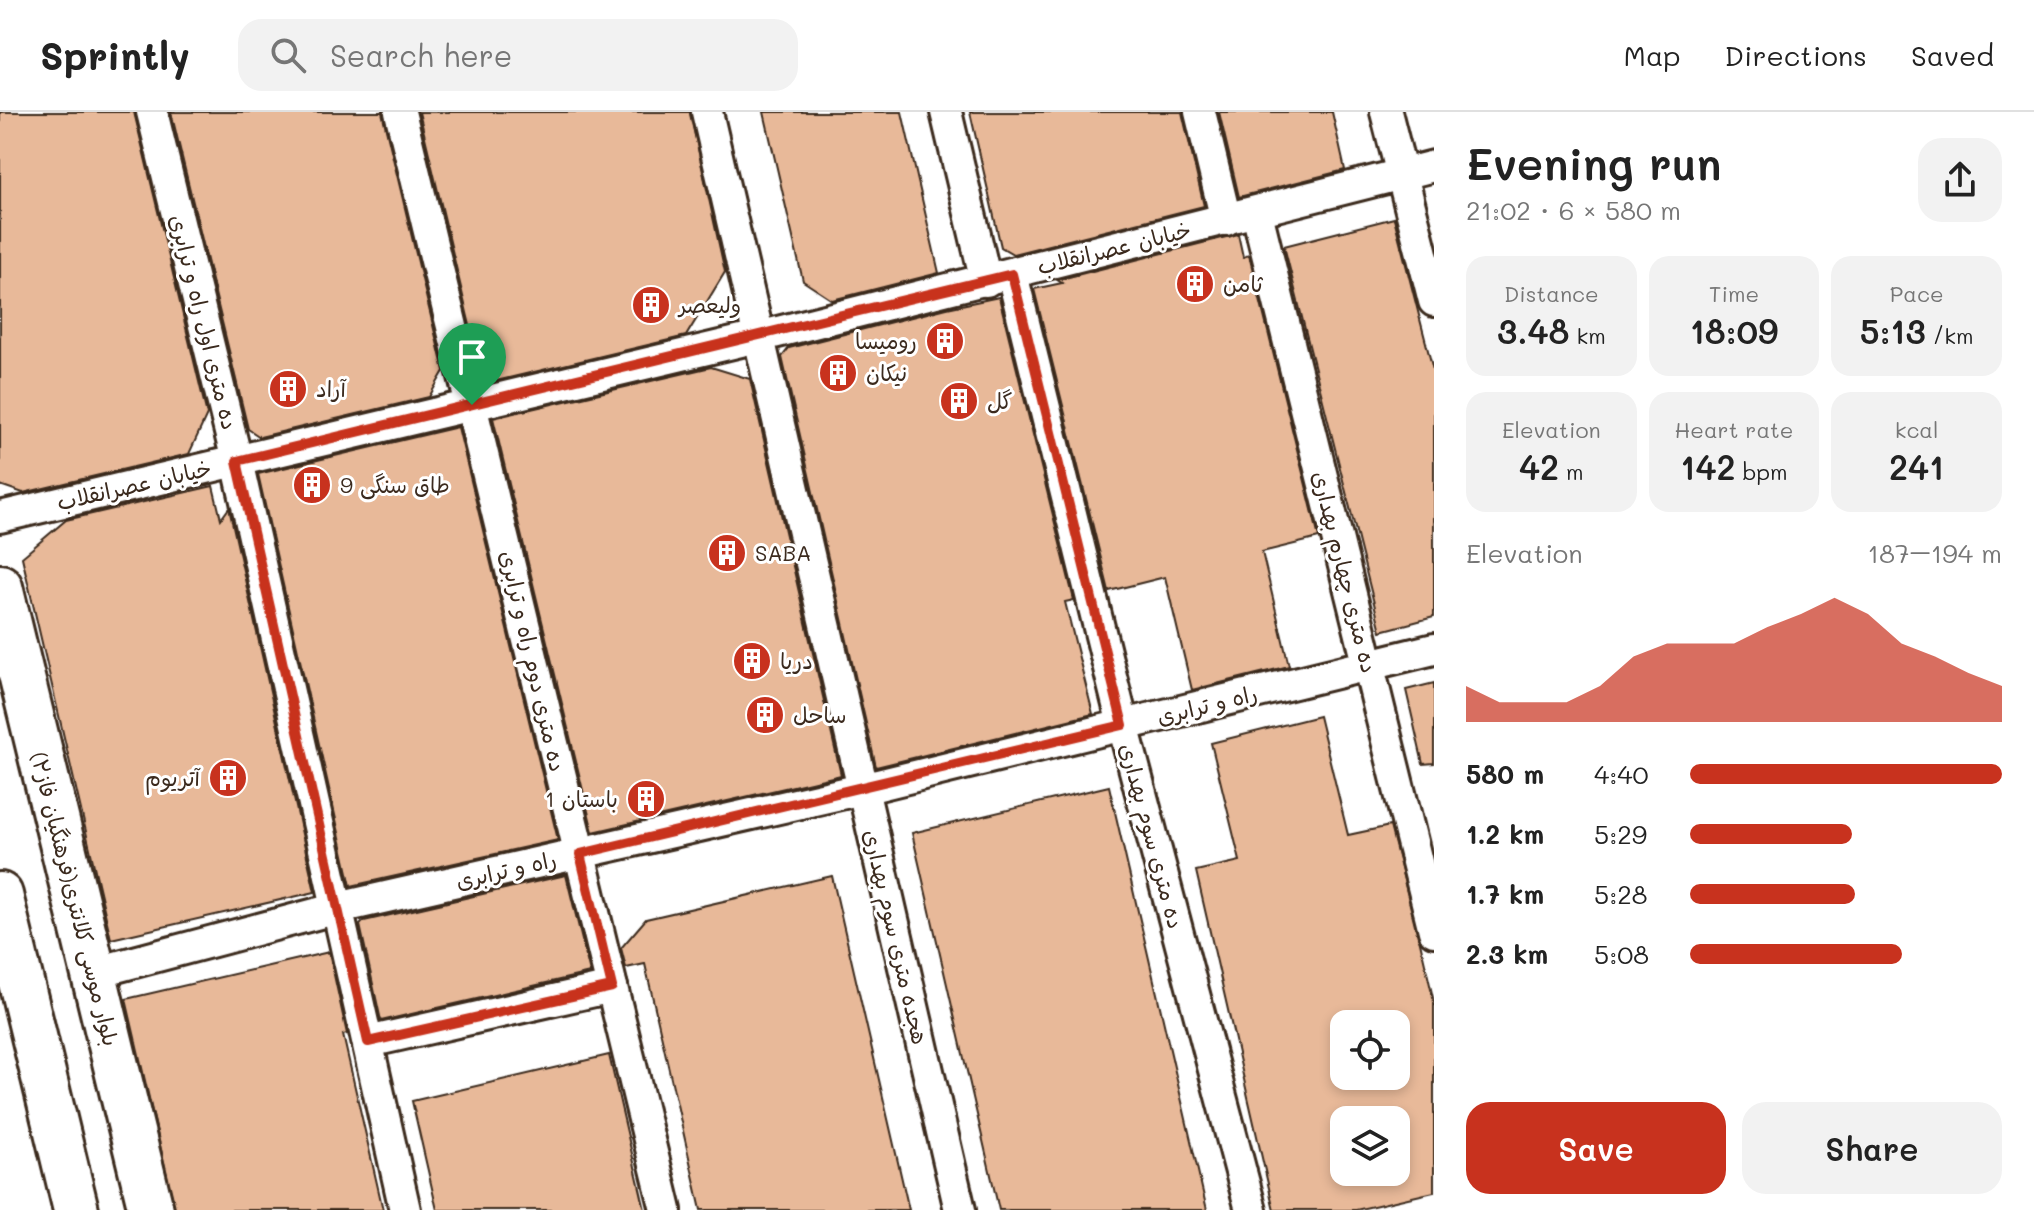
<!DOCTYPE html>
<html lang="en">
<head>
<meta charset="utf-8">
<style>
  :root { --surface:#fff; --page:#f2f2f2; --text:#222; --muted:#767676; --line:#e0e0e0; --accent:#c8321e }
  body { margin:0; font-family:Mali,"Playpen Sans Arabic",sans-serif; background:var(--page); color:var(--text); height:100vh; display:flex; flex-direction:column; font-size:30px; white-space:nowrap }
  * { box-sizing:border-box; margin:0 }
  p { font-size:26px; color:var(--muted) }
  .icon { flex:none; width:44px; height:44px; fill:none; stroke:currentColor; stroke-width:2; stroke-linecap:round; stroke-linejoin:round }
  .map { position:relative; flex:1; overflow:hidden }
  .sheet { display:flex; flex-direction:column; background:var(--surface); width:600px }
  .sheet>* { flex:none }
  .fabs { position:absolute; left:1330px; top:898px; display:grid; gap:16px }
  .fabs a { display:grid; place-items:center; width:80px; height:80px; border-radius:16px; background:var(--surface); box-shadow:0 4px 12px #0003; font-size:40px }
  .pin { position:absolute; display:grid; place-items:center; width:68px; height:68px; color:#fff; margin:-82px -34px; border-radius:50% 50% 50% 0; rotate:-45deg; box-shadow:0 0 8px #0007 }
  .pin .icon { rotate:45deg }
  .round { display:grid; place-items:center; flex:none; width:84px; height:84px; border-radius:24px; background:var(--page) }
  .overview { display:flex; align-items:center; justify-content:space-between; height:136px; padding:0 32px }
  h1 { font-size:44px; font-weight:600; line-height:60px }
  .figures { display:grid; grid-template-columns:repeat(3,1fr); gap:12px; height:136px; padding:8px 32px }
  .figures div { display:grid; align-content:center; border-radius:20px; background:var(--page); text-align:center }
  .figures b { font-size:34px; font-weight:600 }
  .figures small { font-size:22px; font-weight:400 }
  .figures p { font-size:22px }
  .chart { height:224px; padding:16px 32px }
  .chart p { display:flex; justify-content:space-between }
  .chart svg { width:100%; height:144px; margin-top:8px; fill:var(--accent); opacity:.7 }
  .cta { display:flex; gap:16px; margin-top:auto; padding:16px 32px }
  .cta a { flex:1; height:92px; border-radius:24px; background:var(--accent); color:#fff; font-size:32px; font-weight:600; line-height:92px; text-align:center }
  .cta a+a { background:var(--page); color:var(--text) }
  ul { padding:0 32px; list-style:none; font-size:26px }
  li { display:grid; grid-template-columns:128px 96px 1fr; align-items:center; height:60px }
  li i { height:20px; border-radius:10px; background:var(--accent) }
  header { display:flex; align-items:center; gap:48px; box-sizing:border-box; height:112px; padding:0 40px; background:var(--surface); border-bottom:2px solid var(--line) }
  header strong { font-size:38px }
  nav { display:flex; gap:44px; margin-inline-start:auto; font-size:28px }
  .search { width:560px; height:72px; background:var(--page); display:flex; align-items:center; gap:20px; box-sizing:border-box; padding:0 28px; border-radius:24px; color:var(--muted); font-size:30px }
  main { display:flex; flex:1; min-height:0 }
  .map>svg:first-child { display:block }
  .building { fill:#e8b999; stroke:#3b2a1e; stroke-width:2; fill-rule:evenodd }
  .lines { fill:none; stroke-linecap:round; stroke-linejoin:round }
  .street-casing { stroke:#3b2a1e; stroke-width:36 }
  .secondary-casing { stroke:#3b2a1e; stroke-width:50 }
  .street { stroke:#fff; stroke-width:30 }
  .secondary { stroke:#fff; stroke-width:44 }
  .route-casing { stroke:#fff; stroke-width:16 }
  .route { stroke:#c8321e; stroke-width:10 }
  .labels { text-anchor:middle; stroke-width:6; stroke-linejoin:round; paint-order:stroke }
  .street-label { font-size:22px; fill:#3b2a1e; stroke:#fff }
  .poi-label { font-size:22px; fill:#3b2a1e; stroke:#fff; text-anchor:start }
</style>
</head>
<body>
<header>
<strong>Sprintly</strong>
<div class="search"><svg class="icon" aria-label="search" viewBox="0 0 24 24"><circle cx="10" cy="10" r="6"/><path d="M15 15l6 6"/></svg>Search here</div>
<nav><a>Map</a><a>Directions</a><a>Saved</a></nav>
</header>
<main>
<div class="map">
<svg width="1434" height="1098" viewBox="0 0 1434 1098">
  <rect width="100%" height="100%" fill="#fff"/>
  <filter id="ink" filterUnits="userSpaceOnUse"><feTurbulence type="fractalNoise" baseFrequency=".0125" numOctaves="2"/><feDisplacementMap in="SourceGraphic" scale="16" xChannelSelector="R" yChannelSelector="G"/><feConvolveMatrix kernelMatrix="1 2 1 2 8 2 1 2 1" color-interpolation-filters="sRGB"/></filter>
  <g filter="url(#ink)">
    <g class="building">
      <path d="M0,0H134L207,303L189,342L23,381L0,373Z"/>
      <path d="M171,0H382L444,259L429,285L260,325L248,317Z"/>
      <path d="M419,0H690L725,160L686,224L496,269L490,244L478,247Z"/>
      <path d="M764,0H902L939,161L832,188L803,169Z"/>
      <path d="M970,0H1182L1204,94L1013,142L1001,135Z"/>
      <path d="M1219,0H1332L1345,58L1239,85Z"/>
      <path d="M1394,106L1434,262V505L1381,519L1284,134Z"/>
      <path d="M1238,122L1243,145L1249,143L1319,426L1262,440L1289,554L1192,578L1165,465L1109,479L1034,177L1062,171L1057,168Z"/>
      <path d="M999,185L1074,488L1065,490L1093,602L876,655L782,245L789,236L947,196Z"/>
      <path d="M711,255L750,267L841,663L593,720L493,306Z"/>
      <path d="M458,315L558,728L351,774L258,362Z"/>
      <path d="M213,374L221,407L229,396L315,780L111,827L22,445L66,408Z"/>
      <path d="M1434,571V651L1423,652L1406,578Z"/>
      <path d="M1319,604L1348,723L1390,714L1420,830L1434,890V1080L1356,1098H1274L1196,759L1240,749L1211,631ZM1344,912H1396V964H1344ZM1344,1008H1396V1060H1344Z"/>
      <path d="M1109,674L1207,1098H999L912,721Z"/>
      <path d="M566,763L590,861L381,909L360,813L364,809Z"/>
      <path d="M832,764L909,1098H701L645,852L626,856L621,836L646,807Z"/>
      <path d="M329,840L347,922L343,923L383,1098H175L126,887Z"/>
      <path d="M609,943L645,1098H437L412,989Z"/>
    </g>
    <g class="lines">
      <g class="street-casing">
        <g id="street">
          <path d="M152,0L237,349L405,1098"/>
          <path d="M400,0L666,1098"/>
          <path d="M707,0L960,1098"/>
          <path d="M946,0L986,169"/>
          <path d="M1200,0L1226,108"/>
          <path d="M1386,0L1434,189"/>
          <path d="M1257,101L1434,819"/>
          <path d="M1012,162L1123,613L1251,1098"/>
          <path d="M0,405L758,225L1434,54"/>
          <path d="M93,861L338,796L862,677L1434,537"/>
          <path d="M368,930L612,875"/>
        </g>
      </g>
      <g class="secondary-casing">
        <g id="secondary">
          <path d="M0,475L151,1098"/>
          <path d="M0,783L76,1098"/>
        </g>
      </g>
      <use href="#street" class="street"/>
      <use href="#secondary" class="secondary"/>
    </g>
  </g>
  <g class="lines" filter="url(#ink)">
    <g class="route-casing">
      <path id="route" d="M1012,162L1123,613L580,742L612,875L368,930L237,349Z"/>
    </g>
    <use href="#route" class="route"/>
  </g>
  <defs>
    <g id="building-disc" transform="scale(2)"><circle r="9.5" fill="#c8321e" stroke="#fff"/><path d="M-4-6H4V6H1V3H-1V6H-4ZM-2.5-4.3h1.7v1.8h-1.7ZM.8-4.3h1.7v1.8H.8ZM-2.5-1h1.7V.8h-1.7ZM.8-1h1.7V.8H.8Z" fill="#fff"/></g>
  </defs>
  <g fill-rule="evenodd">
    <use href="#building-disc" x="1195" y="172"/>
    <use href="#building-disc" x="651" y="193"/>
    <use href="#building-disc" x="945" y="229"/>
    <use href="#building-disc" x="838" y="261"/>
    <use href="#building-disc" x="288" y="277"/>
    <use href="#building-disc" x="959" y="289"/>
    <use href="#building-disc" x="312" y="373"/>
    <use href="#building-disc" x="727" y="441"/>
    <use href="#building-disc" x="752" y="549"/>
    <use href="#building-disc" x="765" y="603"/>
    <use href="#building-disc" x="228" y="666"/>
    <use href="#building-disc" x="646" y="687"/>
  </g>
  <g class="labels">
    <g class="street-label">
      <text transform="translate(1114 136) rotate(-14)" y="8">خیابان عصرانقلاب</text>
      <text transform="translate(204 210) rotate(76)" y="8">ده متری اول راه و ترابری</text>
      <text transform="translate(134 373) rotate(-13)" y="8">خیابان عصرانقلاب</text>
      <text transform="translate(1345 460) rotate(76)" y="8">ده متری چهارم بهداری</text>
      <text transform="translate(533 549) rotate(77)" y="8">ده متری دوم راه و ترابری</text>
      <text transform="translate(1207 593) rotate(-14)" y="8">راه و ترابری</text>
      <text transform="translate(1152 724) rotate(75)" y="8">ده متری سوم بهداری</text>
      <text transform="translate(506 758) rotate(-13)" y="8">راه و ترابری</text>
      <text transform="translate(75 787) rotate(76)" y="8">بلوار موسی کلانتری(فرهنگیان فاز۲)</text>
      <text transform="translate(896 825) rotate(77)" y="8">هجده متری سوم بهداری</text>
    </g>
    <g class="poi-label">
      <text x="1223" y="180">ثامن</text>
      <text x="679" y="201">ولیعصر</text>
      <text x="917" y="237" text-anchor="end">رومیسا</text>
      <text x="866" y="269">نیکان</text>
      <text x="316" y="285">آراد</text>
      <text x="987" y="297">گل</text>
      <text x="340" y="381">طاق سنگی 9</text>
      <text x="755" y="449">SABA</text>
      <text x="780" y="557">دریا</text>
      <text x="793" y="611">ساحل</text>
      <text x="200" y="674" text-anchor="end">آتریوم</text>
      <text x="618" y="695" text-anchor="end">باستان 1</text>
    </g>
  </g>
</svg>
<div class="fabs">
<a><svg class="icon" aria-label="locate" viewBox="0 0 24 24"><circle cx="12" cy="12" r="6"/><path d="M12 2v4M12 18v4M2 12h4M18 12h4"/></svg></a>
<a><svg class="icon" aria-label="layers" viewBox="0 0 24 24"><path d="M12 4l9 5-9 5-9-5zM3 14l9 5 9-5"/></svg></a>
</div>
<div class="pin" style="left:472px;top:293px;background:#1e9e55"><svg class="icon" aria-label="arrive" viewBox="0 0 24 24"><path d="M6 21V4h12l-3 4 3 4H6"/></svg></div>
</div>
<section class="sheet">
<div class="overview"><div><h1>Evening run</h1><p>21:02 · 6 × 580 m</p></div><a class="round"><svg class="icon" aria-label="share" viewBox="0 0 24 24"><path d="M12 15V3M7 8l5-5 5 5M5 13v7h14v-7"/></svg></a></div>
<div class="figures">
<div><p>Distance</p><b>3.48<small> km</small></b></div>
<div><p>Time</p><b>18:09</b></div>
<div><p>Pace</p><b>5:13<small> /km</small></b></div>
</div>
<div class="figures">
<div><p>Elevation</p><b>42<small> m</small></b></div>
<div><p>Heart rate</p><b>142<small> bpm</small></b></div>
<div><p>kcal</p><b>241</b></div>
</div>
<div class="chart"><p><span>Elevation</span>187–194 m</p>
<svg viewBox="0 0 160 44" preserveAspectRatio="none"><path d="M0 44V33L10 38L20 38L30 38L40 33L50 24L60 20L70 20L80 20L90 15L100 11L110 6L120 11L130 20L140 24L150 29L160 33V44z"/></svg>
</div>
<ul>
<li><b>580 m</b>4:40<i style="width:100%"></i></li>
<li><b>1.2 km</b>5:29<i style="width:52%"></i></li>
<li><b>1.7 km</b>5:28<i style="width:53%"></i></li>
<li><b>2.3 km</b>5:08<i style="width:68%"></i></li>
</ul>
<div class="cta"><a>Save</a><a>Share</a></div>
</section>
</main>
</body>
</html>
